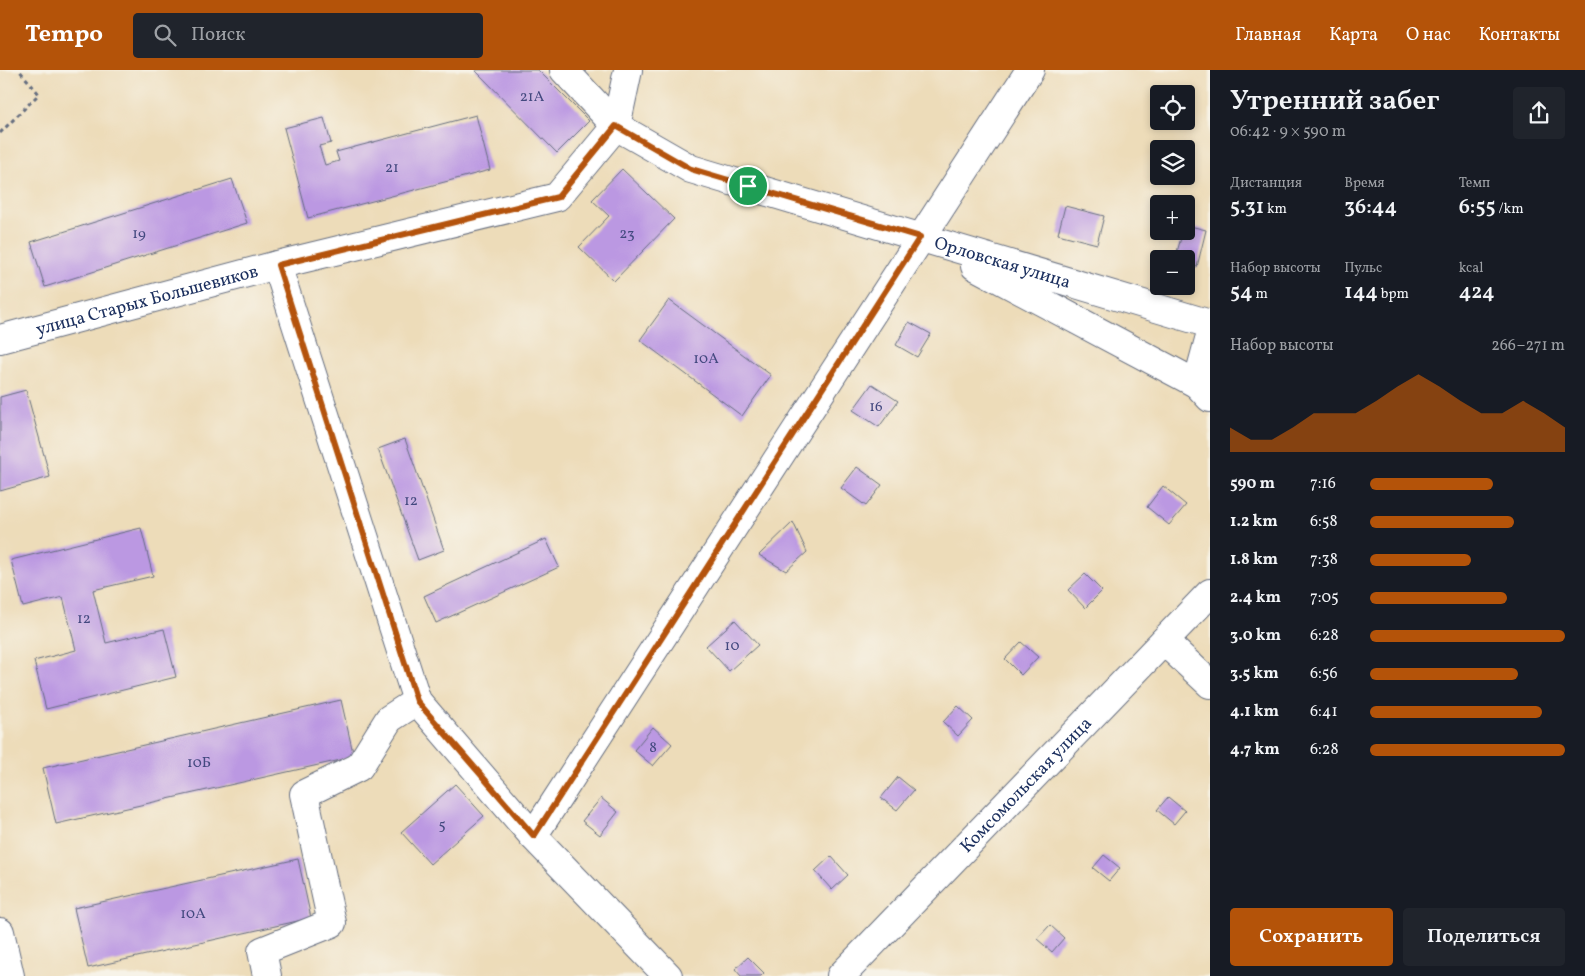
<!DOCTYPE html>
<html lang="ru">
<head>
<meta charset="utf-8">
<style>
  :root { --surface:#171b24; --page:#20242c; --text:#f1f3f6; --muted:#9ea1a6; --accent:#b45309 }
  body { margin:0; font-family:Vollkorn,serif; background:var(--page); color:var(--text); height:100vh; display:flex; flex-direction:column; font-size:19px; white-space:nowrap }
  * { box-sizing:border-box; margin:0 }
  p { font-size:16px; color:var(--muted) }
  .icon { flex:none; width:28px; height:28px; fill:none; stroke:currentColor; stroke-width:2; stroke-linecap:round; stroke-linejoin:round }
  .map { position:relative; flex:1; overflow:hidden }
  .panel { display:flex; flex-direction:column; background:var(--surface); width:375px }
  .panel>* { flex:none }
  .controls { position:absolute; left:1150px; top:15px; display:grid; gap:10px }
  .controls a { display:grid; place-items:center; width:45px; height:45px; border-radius:5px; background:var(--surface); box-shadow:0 2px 8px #0003; font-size:25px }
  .pin { position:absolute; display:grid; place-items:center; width:42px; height:42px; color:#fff; margin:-21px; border:2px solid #fff; border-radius:50%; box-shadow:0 1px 5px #0007 }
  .round { display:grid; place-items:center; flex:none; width:52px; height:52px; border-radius:5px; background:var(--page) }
  .summary { display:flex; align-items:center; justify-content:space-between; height:85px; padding:0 20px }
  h1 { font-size:28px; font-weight:600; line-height:38px }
  .metrics { display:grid; grid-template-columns:repeat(3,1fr); gap:8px; height:85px; padding:5px 20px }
  .metrics div { display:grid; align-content:center }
  .metrics b { font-size:21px; font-weight:600 }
  .metrics small { font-size:14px; font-weight:400 }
  .metrics p { font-size:14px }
  .chart { height:140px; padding:10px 20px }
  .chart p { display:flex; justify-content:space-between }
  .chart svg { width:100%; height:90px; margin-top:5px; fill:var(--accent); opacity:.7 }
  .action { display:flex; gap:10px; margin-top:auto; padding:10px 20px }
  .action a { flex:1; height:58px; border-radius:5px; background:var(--accent); color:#fff; font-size:20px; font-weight:600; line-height:58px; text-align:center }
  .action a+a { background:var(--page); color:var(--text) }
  ul { padding:0 20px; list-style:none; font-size:16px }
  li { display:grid; grid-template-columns:80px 60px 1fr; align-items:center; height:38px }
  li i { height:12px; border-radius:6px; background:var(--accent) }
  header { display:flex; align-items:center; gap:30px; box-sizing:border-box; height:70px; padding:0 25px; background:var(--accent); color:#fff }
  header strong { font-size:24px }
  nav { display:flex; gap:28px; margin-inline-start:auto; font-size:18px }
  .search { width:350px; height:45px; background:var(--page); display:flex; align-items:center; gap:12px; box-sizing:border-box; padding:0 18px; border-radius:5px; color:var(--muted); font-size:19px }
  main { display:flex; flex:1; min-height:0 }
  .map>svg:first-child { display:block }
  .building { fill:#bb98e2 }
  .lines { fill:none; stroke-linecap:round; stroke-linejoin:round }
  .minor-casing { stroke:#646c7e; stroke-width:30 }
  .path { stroke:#646c7e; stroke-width:3; stroke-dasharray:4 4; stroke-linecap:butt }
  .minor { stroke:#fff; stroke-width:28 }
  .route-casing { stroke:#fff; stroke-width:10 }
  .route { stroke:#b45309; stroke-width:6 }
  .labels { text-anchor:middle; stroke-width:4.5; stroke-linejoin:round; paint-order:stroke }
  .number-label { font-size:15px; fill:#43497f }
  .street-label { font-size:18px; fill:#1b2f5e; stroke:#f7f3e8 }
</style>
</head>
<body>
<header>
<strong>Tempo</strong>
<div class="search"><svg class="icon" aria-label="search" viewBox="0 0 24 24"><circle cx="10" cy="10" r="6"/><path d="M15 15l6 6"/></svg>Поиск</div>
<nav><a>Главная</a><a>Карта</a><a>О нас</a><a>Контакты</a></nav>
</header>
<main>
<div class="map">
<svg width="1210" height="906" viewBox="0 0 1210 906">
  <rect width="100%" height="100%" fill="#f7f3e8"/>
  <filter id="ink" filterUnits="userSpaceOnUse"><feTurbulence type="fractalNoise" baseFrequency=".02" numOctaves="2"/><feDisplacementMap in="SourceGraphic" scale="10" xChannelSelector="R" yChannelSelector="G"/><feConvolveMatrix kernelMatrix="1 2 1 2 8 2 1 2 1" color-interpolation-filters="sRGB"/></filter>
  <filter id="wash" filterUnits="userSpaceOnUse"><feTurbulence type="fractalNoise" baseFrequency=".0096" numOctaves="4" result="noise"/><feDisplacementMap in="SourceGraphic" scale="20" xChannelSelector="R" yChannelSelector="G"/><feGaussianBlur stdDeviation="1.12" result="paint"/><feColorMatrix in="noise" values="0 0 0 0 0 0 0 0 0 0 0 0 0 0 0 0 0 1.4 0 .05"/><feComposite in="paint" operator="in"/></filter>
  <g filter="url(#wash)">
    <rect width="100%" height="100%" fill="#eddcb9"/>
    <g id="blocks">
      <g class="building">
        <path d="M475,0H538L589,51L557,83Z"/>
        <path d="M476,45L490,100L308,148L284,58L324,48L331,73L319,76L325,95L339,91L336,82Z"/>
        <path d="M622,99L674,149L614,211L579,177L609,146L592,130Z"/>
        <path d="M232,109L247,153L45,217L31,172Z"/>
        <path d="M1065,136L1104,146L1097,174L1058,164Z"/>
        <path d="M1186,155L1206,160L1197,197L1186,194V189H1175L1183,161H1186Z"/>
        <path d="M669,230L771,305L742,346L640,270Z"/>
        <path d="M909,252L931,264L917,287L896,275Z"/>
        <path d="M872,314L898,331L879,357L853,340Z"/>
        <path d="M26,320L50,407L0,421V327Z"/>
        <path d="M405,369L444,480L418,490L378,379Z"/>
        <path d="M857,397L882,415L866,436L841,418Z"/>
        <path d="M1163,416L1186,435L1169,455L1147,437Z"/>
        <path d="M793,452L807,482L786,501L759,485Z"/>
        <path d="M141,458L153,506L93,520L106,573L164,559L176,607L46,639L34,591L76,580L63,527L23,537L11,490Z"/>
        <path d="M546,469L559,497L436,553L424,526Z"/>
        <path d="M1085,504L1102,521L1085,538L1068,520Z"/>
        <path d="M735,550L758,575L729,601L706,576Z"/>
        <path d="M1021,572L1038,587L1021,605L1005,589Z"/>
        <path d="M341,630L354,687L56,754L43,698Z"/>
        <path d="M958,636L973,650L958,666L943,652Z"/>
        <path d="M653,657L672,674L653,696L634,680Z"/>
        <path d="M898,707L914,720L897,740L881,728Z"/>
        <path d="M455,714L484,746L430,794L401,762Z"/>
        <path d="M1168,727L1185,741L1174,754L1157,740Z"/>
        <path d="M601,728L618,742L600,765L582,751Z"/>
        <path d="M1104,785L1120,798L1109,811L1093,798Z"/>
        <path d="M831,786L848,805L832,820L815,801Z"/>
        <path d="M298,789L311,848L88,898L74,838Z"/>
        <path d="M1050,855L1064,868L1052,882L1037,869Z"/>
        <path d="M748,887L764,903L761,906H741L735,899Z"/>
      </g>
    </g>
  </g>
  <g filter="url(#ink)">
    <use href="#blocks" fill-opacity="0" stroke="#646c7e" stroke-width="1"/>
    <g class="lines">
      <g class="minor-casing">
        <g id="minor">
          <path id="s1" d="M564,0L616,56L691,99L1210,254"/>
          <path d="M277,195L417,631L533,766L668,906"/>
          <path d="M975,196L1197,314L1210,328"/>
          <path id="s2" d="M0,269L277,195L557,127L616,56L628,0"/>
          <path d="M1197,314L1210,266"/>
          <path d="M1164,571L1210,614"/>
          <path d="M533,766L1030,0"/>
          <path d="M0,862L10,906"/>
          <path d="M267,906L262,881L332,853L304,724L359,697L389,649L417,631"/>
          <path id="s3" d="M841,906L1210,523"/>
        </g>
      </g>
      <path class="path" d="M0,63L39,24L19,0"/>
      <use href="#minor" class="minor"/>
    </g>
  </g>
  <g class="lines" filter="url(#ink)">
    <g class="route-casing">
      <path id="route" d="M616,56L691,99L920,167L534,766L417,631L278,195L558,127Z"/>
    </g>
    <use href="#route" class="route"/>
  </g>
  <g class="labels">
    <g class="number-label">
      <text x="532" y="31">21А</text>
      <text x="392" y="102">21</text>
      <text x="139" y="168">19</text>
      <text x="627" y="168">23</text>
      <text x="706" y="293">10А</text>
      <text x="876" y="341">16</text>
      <text x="411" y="435">12</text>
      <text x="84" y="553">12</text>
      <text x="732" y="580">10</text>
      <text x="653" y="682">8</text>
      <text x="199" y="697">10Б</text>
      <text x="442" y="759">5</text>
      <text x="193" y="848">10А</text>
    </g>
    <g class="street-label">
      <text dy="6" stroke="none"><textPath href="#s1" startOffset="488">Орловская улица</textPath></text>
      <text dy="6" stroke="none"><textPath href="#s2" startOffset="152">улица Старых Большевиков</textPath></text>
      <text dy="6" stroke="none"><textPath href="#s3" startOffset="266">Комсомольская улица</textPath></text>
    </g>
  </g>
</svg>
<div class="controls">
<a><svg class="icon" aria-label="locate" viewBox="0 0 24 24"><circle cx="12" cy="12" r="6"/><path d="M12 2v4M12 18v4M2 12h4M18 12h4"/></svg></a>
<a><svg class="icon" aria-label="layers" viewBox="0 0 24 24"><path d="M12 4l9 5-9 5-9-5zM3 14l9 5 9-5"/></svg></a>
<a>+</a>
<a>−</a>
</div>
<div class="pin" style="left:748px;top:116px;background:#1e9e55"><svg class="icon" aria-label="arrive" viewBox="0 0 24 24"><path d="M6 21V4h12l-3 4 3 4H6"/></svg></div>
</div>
<section class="panel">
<div class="summary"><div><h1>Утренний забег</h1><p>06:42 · 9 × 590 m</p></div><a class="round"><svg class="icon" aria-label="share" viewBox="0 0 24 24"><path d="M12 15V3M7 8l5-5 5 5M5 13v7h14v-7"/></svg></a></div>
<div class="metrics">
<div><p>Дистанция</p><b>5.31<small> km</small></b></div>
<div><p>Время</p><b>36:44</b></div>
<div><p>Темп</p><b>6:55<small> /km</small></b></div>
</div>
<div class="metrics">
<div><p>Набор высоты</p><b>54<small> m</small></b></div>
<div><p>Пульс</p><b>144<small> bpm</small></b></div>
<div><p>kcal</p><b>424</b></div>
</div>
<div class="chart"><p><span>Набор высоты</span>266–271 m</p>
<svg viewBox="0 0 160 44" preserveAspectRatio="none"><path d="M0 44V32L10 38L20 38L30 32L40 25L50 25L60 25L70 19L80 12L90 6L100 12L110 19L120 25L130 25L140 19L150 25L160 32V44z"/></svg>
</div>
<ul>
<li><b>590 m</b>7:16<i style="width:63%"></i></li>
<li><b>1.2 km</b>6:58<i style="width:74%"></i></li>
<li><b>1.8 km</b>7:38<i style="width:52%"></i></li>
<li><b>2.4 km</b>7:05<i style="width:70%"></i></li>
<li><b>3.0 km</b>6:28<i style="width:100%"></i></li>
<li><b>3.5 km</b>6:56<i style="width:76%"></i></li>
<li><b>4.1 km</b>6:41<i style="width:88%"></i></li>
<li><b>4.7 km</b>6:28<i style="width:100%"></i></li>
</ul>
<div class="action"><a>Сохранить</a><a>Поделиться</a></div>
</section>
</main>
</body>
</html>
